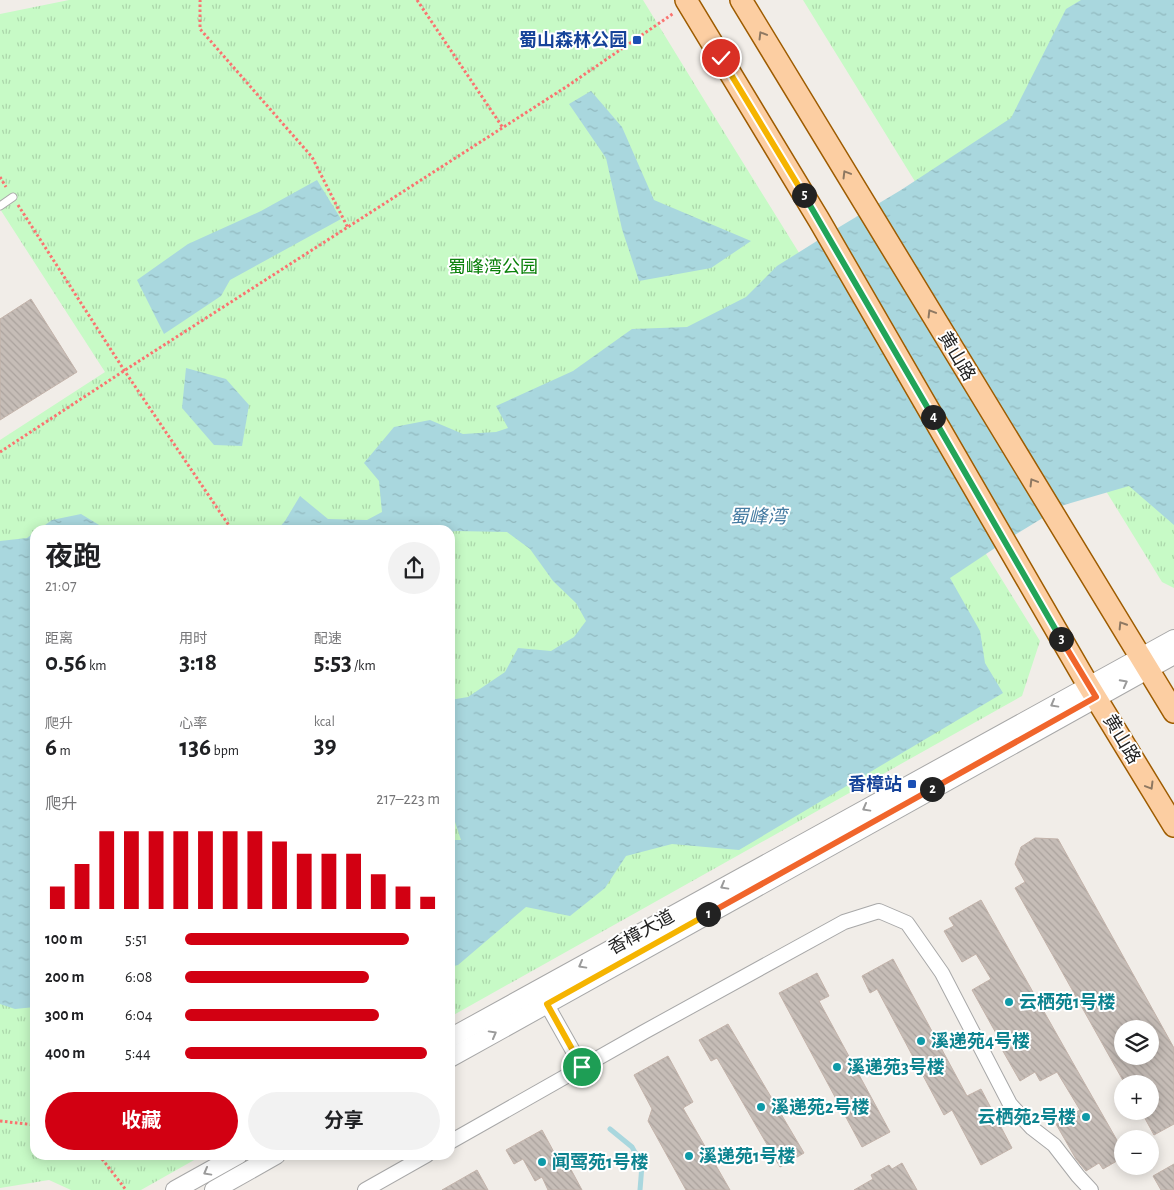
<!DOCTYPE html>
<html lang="zh">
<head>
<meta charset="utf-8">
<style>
  :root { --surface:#fff; --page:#f2f2f2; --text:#202124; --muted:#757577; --accent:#d20012 }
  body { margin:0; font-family:"Alegreya Sans","Noto Sans SC",sans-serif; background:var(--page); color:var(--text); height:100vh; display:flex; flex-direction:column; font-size:19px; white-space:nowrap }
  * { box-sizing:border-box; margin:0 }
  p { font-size:16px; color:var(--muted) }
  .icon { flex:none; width:28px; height:28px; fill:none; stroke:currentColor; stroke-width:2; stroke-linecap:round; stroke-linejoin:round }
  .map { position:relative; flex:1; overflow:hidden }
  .side { position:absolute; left:30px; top:525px; width:425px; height:635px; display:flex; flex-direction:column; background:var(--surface); border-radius:15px; box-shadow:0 2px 12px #0003 }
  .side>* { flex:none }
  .fabs { position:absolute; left:1114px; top:1020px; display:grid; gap:10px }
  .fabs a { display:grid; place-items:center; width:45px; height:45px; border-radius:50%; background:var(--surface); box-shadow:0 2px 12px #0003; font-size:25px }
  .pin { position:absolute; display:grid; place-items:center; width:42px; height:42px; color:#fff; margin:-21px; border:2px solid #fff; border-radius:50%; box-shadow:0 1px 5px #0007 }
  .km { position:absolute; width:25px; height:25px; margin:-12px; border-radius:50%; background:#222; color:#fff; font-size:14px; line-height:25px; text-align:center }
  .round { display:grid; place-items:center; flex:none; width:52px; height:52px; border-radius:26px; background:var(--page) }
  .headline { display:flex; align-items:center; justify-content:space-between; height:85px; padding:0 15px }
  h1 { font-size:28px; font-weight:700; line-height:38px }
  .metrics { display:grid; grid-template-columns:repeat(3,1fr); gap:8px; height:85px; padding:5px 15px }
  .metrics div { display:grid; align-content:center }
  .metrics b { font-size:25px; font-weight:700 }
  .metrics small { font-size:14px; font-weight:400 }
  .metrics p { font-size:14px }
  .chart { height:140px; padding:10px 15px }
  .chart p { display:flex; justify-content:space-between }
  .chart svg { width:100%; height:90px; margin-top:5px; stroke:var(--accent); stroke-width:6 }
  .action { display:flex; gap:10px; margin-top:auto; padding:10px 15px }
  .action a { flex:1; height:58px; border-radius:30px; background:var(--accent); color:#fff; font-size:20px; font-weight:700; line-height:58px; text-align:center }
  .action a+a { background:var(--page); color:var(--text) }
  ul { padding:0 15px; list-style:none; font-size:16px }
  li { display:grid; grid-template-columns:80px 60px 1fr; align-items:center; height:38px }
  li i { height:12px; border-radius:6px; background:var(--accent) }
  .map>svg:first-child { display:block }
  .park { fill:url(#park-tufts) }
  .water { fill:url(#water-ripples) }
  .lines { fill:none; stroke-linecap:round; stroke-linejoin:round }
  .stream { stroke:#a9d7de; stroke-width:5 }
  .building { fill:url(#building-back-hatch); stroke:#c3b3aa; fill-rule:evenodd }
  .service-casing { stroke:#a8a8a8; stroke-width:9 }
  .minor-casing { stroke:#a8a8a8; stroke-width:16 }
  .tertiary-casing { stroke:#a8a8a8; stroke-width:20 }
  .primary-casing { stroke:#9e5c00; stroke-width:24 }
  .path { stroke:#fa7370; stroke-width:3; stroke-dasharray:2.5 2.5; stroke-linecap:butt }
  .service { stroke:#fff; stroke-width:7 }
  .minor { stroke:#fff; stroke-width:14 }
  .tertiary { stroke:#fff; stroke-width:18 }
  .primary { stroke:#fccea2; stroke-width:21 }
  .oneway { stroke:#8e7862 }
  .oneway2 { stroke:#9b9b9b }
  .split-1-casing { stroke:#fff; stroke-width:10 }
  .split-2-casing { stroke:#fff; stroke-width:10 }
  .split-3-casing { stroke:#fff; stroke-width:10 }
  .split-4-casing { stroke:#fff; stroke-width:10 }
  .split-5-casing { stroke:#fff; stroke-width:10 }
  .split-6-casing { stroke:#fff; stroke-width:10 }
  .split-1 { stroke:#f5b400; stroke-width:6 }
  .split-2 { stroke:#f0652b; stroke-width:6 }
  .split-3 { stroke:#f0652b; stroke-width:6 }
  .split-4 { stroke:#22a559; stroke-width:6 }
  .split-5 { stroke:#22a559; stroke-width:6 }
  .split-6 { stroke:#f5b400; stroke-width:6 }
  .transit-dot { fill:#1a4fb4; stroke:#fff; stroke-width:2 }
  .culture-dot { fill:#0f9aa8; stroke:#fff; stroke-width:2 }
  .labels { text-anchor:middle; stroke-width:4; stroke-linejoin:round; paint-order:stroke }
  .transit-label { font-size:18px; font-weight:bold; fill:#164399; stroke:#fff; text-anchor:end }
  .park-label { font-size:18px; fill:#0c820c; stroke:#fff }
  .street-label { font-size:18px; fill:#212121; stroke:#fff }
  .culture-label { font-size:18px; font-weight:bold; fill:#0d838f; stroke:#fff; text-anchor:start }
  .water-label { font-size:19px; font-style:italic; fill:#467ca2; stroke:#fff }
</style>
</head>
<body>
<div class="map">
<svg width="1174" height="1190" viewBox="0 0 1174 1190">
  <defs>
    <pattern id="park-tufts" width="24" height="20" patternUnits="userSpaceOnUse" patternTransform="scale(1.25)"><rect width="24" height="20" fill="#c7fac6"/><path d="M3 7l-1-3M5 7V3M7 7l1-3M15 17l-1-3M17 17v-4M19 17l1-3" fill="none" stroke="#abd6aa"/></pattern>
    <pattern id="water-ripples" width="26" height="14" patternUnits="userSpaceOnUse" patternTransform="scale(1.25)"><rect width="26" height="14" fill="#a9d7de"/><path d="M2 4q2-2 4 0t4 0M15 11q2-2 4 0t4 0" fill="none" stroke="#91b8be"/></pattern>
    <pattern id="building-back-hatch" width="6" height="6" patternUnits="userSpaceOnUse" patternTransform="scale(1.25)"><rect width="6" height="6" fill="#c6bdb7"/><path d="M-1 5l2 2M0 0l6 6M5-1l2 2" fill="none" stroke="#aaa29d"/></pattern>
  </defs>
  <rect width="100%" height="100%" fill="#f1ede8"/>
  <g class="park">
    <path d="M69,0H643L711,111L1040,641L1022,696L450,1017V530H35V1155H203L141,1190H71L49,1180L0,1188V440L105,372L0,209V14Z"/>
    <path d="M803,0H1174V588L1162,582L1114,504Z"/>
  </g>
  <g class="water">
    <path d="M1081,0H1174V525L1129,486L1064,505L1013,536L950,578L980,631L985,663L1003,693L739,850L672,844L626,856L605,888L570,916L526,907L458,965L450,967V840H461L455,822V768L450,764V700L468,697L505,672L518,648L551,651L574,637L586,621L576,603L553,581L530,549L507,532L456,531L450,532V530H277L285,521L300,496L328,519L367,520L382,512L379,481L364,463L394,427L430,420L463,434L496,432L508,428L496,406L573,371L632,329L687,327L746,297L777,266L836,229L901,190L1011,118L1066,9Z"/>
    <path d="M591,91L622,127L654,200L751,241L711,268L639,281L622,229L606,158L569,104Z"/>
    <path d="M317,180L341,219L230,280L221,296L164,334L137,280L188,244L261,211Z"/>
    <path d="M186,368L226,379L249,405L242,446L214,445L182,408Z"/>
    <path d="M81,514L104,528L103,530H38L52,520Z"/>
    <path d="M35,532V1007L15,1009L0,1004V541L27,538Z"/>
  </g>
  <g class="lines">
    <path class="stream" d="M610,1129L632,1147L642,1165L640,1190"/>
  </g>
  <g class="building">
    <path d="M31,299L77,372L0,420V319Z"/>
    <path d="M1035,838L1058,839L1174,1048V1124L1154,1135L1141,1111H1150V1084H1125L1015,888L1025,882L1015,864L1021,847ZM1122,1029H1150V1056H1122Z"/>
    <path d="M981,900L1073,1063L1122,1149V1158L1103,1169L1099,1163L1086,1171L1076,1159L1056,1124L1080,1110L1057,1072L1040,1081L1035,1072L1020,1081L1000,1046L1002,1044L972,990L991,979L976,954L962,962L944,931L954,926L949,918Z"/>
    <path d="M893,959L967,1096L981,1089L1012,1148L981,1165L952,1110L944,1115L877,989L870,993L862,976Z"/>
    <path d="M817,973L829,996L819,1001L890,1132L862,1147L779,993Z"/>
    <path d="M728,1024L804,1153L780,1167L717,1058L711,1061L699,1040Z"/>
    <path d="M668,1056L693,1102L683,1108L730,1190H686L648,1121L652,1109L634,1075Z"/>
    <path d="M542,1130L562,1167L568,1164L582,1190H548L542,1177L535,1181L523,1159L514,1164L506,1150Z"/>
    <path d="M902,1163L917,1190H854L873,1179L871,1175L889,1165L892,1169Z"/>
    <path d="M1174,1164V1190H1161L1153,1176Z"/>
    <path d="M477,1170L488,1190H442Z"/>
  </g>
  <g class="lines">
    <g class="service-casing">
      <path id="service" d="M0,206L13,197"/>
    </g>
    <g class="minor-casing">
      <g id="minor">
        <path d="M542,996L582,1067"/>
        <path d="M450,1142L644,1032L844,922L879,911L907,923L942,973L1010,1104L1032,1128L1054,1145L1078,1176L1091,1190"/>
        <path d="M365,1190L427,1155"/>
      </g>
    </g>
    <g class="tertiary-casing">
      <g id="tertiary">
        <path d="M450,1038L1174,639"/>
        <path d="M450,1058L1174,655"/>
        <path d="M175,1190L238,1155"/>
        <path d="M214,1190L276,1155"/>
      </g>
    </g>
    <g class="primary-casing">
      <g id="primary">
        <path d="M686,0L819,220L1088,685L1174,826"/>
        <path d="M741,0L1174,712"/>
      </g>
    </g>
    <g class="path">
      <path d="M201,0L200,1V29L312,157L348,228"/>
      <path d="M417,0L503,128"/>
      <path d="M0,177L6,187"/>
      <path d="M18,205L124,370L232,530"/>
      <path d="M0,452L136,363L566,87L674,13"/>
      <path d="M0,1121L35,1125"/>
      <path d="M99,1155L126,1190"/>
    </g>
    <use href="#service" class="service"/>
    <use href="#minor" class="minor"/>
    <use href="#tertiary" class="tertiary"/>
    <use href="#primary" class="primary"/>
  </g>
  <defs><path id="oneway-chevron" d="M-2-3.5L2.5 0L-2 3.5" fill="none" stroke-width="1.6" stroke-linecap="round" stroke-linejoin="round" transform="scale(1.25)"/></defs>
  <g class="oneway">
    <use href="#oneway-chevron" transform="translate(762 35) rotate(-121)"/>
    <use href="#oneway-chevron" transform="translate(846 174) rotate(-121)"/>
    <use href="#oneway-chevron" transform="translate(931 313) rotate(-121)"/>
    <use href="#oneway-chevron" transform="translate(1033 482) rotate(-121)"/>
    <use href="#oneway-chevron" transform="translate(1122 625) rotate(-122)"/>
    <use href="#oneway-chevron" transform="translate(1150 786) rotate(59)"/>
  </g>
  <g class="oneway2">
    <use href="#oneway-chevron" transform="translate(1124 683) rotate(-28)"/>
    <use href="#oneway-chevron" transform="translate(1054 704) rotate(151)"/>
    <use href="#oneway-chevron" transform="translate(866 808) rotate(151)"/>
    <use href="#oneway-chevron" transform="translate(724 886) rotate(151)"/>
    <use href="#oneway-chevron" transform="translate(582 965) rotate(151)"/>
    <use href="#oneway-chevron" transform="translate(493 1034) rotate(-29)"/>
    <use href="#oneway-chevron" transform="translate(207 1172) rotate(151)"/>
  </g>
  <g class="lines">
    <g class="split-1-casing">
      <path id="split-1" d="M582,1067L547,1004L708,914"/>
    </g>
    <g class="split-2-casing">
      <path id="split-2" d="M708,914L932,789"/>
    </g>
    <g class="split-3-casing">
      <path id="split-3" d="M932,789L1096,697L1061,639"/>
    </g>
    <g class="split-4-casing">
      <path id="split-4" d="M933,417L1061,639"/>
    </g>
    <g class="split-5-casing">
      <path id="split-5" d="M804,195L933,417"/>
    </g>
    <g class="split-6-casing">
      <path id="split-6" d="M721,58L804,195"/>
    </g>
    <use href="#split-1" class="split-1"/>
    <use href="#split-2" class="split-2"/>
    <use href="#split-3" class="split-3"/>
    <use href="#split-4" class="split-4"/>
    <use href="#split-5" class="split-5"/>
    <use href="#split-6" class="split-6"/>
  </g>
  <g class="transit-dot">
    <rect x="632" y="35" width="10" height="10" rx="2.5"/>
    <rect x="907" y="779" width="10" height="10" rx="2.5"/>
  </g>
  <g class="culture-dot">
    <circle cx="1009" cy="1002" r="5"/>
    <circle cx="921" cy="1041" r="5"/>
    <circle cx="837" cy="1067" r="5"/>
    <circle cx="761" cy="1107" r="5"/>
    <circle cx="1086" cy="1117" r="5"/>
    <circle cx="689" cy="1156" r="5"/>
    <circle cx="542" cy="1162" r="5"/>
  </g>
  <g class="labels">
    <g class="transit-label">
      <text x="627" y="46">蜀山森林公园</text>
      <text x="902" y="790">香樟站</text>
    </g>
    <g class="park-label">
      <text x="493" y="273">蜀峰湾公园</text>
    </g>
    <g class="street-label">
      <text transform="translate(957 356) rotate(59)" y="6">黄山路</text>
      <text transform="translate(1122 739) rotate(59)" y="6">黄山路</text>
      <text transform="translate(641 932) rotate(-29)" y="6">香樟大道</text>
    </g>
    <g class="culture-label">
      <text x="1019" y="1008">云栖苑1号楼</text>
      <text x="931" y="1047">溪递苑4号楼</text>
      <text x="847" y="1073">溪递苑3号楼</text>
      <text x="771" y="1113">溪递苑2号楼</text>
      <text x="1076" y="1123" text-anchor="end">云栖苑2号楼</text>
      <text x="699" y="1162">溪递苑1号楼</text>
      <text x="552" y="1168">闻莺苑1号楼</text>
    </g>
    <g class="water-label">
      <text x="758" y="523">蜀峰湾</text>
    </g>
  </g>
</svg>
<div class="fabs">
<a><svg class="icon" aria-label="layers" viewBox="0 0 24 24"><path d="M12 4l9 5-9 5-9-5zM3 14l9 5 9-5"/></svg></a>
<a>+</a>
<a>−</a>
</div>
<div class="pin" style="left:582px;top:1067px;background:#1e9e55"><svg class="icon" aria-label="arrive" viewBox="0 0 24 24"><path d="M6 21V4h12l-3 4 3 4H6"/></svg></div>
<div class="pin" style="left:721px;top:58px;background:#d93025"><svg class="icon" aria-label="check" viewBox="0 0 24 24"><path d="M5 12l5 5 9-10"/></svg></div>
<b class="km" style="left:708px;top:914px">1</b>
<b class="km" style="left:932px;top:789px">2</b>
<b class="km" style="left:1061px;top:639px">3</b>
<b class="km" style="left:933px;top:417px">4</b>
<b class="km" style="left:804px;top:195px">5</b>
<section class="side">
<div class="headline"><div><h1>夜跑</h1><p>21:07</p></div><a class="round"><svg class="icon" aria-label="share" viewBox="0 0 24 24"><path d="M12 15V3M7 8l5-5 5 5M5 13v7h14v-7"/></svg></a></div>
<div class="metrics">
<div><p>距离</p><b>0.56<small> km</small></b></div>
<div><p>用时</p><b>3:18</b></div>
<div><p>配速</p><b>5:53<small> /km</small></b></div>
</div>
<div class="metrics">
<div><p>爬升</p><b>6<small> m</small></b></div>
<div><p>心率</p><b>136<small> bpm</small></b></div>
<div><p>kcal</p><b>39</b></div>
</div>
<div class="chart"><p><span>爬升</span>217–223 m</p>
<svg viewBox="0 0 160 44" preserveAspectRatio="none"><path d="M5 44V33M15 44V22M25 44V6M35 44V6M45 44V6M55 44V6M65 44V6M75 44V6M85 44V6M95 44V11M105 44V17M115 44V17M125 44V17M135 44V27M145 44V33M155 44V38"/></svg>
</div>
<ul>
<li><b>100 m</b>5:51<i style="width:88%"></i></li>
<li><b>200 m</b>6:08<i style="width:72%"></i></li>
<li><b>300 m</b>6:04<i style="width:76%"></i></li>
<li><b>400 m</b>5:44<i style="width:95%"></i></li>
</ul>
<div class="action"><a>收藏</a><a>分享</a></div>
</section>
</div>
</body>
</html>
